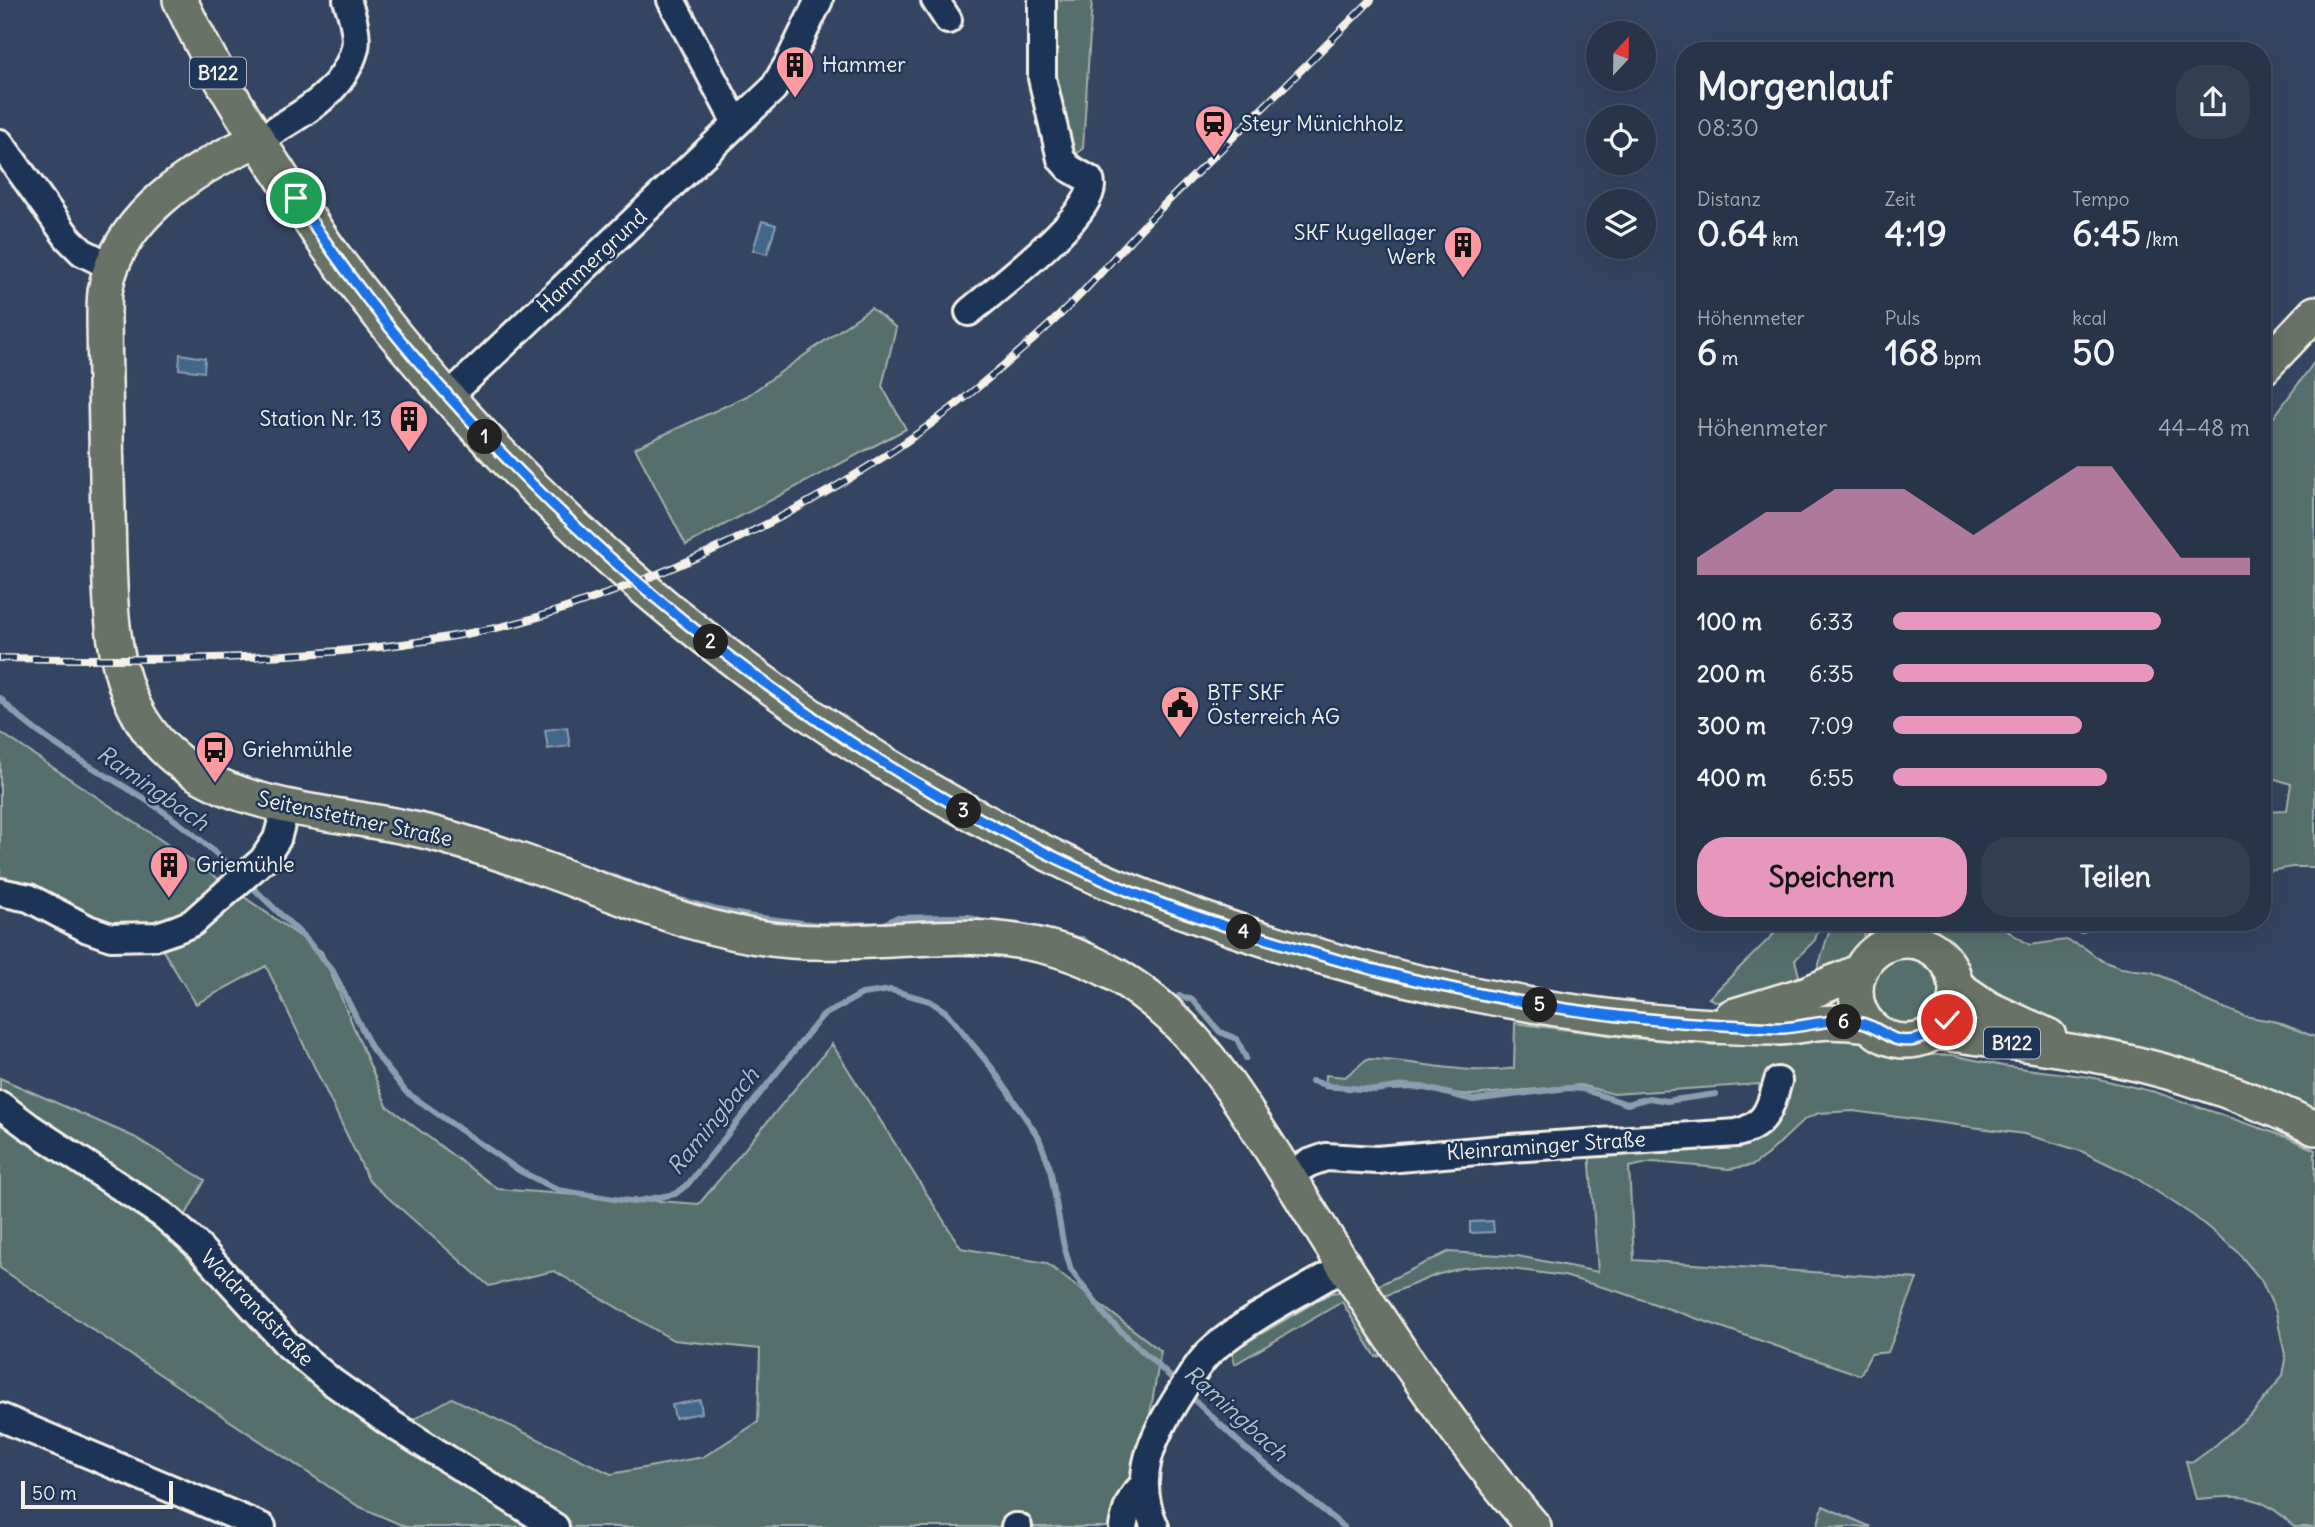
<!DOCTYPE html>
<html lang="de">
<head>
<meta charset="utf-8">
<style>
  :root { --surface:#273449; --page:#333f53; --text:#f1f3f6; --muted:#a4aab4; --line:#434f61; --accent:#e797bd }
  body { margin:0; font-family:Delius,sans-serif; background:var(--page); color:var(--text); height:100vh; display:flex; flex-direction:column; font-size:26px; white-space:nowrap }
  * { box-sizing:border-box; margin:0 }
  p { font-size:23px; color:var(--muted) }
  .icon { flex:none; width:38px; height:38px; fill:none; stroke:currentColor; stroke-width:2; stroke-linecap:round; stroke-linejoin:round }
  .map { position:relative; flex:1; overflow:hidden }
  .side { position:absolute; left:1676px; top:42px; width:595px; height:889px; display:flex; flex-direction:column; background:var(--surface); border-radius:28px; box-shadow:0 7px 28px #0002,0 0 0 2px var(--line) }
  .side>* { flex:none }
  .needle { width:46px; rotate:22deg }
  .fabs { position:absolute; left:1586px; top:21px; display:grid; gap:14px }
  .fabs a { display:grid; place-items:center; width:70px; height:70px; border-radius:50%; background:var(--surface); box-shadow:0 7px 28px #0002,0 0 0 2px var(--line); font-size:35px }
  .scale { position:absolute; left:21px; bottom:18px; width:152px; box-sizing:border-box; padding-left:7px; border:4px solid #f4f1e8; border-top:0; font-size:19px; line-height:24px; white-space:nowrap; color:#f4f1e8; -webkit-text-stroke:5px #1d3557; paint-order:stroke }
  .pin { position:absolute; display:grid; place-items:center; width:60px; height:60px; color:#fff; margin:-30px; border:4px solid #fff; border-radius:50%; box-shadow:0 2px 7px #0007 }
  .km { position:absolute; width:35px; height:35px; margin:-18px; border-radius:50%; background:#222; color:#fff; font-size:19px; line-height:35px; text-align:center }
  .round { display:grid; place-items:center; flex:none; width:74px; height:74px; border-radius:28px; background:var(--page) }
  .head { display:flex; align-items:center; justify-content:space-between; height:119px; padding:0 21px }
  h1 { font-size:38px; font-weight:700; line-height:52px }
  .stats { display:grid; grid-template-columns:repeat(3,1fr); gap:10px; height:119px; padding:7px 21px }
  .stats div { display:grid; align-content:center }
  .stats b { font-size:35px; font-weight:700 }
  .stats small { font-size:19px; font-weight:400 }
  .stats p { font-size:19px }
  .chart { height:196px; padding:14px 21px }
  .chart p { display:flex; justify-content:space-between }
  .chart svg { width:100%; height:126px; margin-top:7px; fill:var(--accent); opacity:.7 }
  .primary-button { display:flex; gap:14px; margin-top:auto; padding:14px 21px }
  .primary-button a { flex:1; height:80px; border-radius:28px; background:var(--accent); color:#111; font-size:28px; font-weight:700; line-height:80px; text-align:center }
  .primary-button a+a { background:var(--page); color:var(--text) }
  ul { padding:0 21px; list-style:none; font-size:23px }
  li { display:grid; grid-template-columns:112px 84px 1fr; align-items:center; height:52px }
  li i { height:18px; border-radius:9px; background:var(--accent) }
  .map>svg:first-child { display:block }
  .green { fill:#546f6c; stroke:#a4b0aa; stroke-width:2 }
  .water { fill:#426789; stroke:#899eaf; stroke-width:2 }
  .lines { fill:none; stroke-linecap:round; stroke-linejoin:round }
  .stream { stroke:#899eaf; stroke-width:6 }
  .minor-casing { stroke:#f4f1e8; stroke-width:32 }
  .major-casing { stroke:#f4f1e8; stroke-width:38 }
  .minor { stroke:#1d3557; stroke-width:26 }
  .major { stroke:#687266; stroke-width:33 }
  .rail-casing { stroke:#f4f1e8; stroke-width:8 }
  .rail { stroke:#1d3557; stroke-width:5; stroke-dasharray:16; stroke-linecap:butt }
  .route-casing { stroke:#fff; stroke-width:14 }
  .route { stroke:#1a73e8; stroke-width:9 }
  .labels { text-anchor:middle; stroke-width:5; stroke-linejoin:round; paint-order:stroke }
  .shield { fill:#1d3557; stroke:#b4b9bc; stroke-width:2 }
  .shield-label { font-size:19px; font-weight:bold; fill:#f4f1e8 }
  .poi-label { font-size:21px; fill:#f4f1e8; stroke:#1d3557; text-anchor:start }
  .street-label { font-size:21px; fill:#f4f1e8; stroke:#1d3557 }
  .water-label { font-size:23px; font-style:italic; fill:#b6c1c7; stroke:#1d3557 }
</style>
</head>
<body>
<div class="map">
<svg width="2315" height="1527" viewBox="0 0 2315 1527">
  <rect width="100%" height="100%" fill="#344561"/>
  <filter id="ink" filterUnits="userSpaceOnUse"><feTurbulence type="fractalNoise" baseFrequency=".0143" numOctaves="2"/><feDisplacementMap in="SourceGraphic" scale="14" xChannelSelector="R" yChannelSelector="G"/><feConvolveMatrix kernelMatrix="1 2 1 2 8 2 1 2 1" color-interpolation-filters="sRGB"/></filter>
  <g filter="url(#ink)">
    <g class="green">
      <path d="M1049,0H1092L1083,148L1077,154L1069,152L1057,117Z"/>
      <path d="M871,308L896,328L882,386L906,429L686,545L635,448L747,396Z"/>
      <path d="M2315,361V867H2293L2263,872V811L2287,810L2291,784L2263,775V432Z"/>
      <path d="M0,732L213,875L322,952L387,1106L498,1189L699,1204L832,1044L961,1248L1046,1263L1161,1351L1149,1420L1112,1527H406L358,1506L0,1268V1078L134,1137L205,1180L173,1238L389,1433L452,1398L611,1474L703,1457L758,1422L760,1349L673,1340L554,1271L489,1286L369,1181L266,966L196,1004L146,923L87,925L0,885Z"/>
      <path d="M1786,922H1820L1815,940L1795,960L1800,980L1816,974L1832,922H1866C1864,936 1864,946 1855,958C1836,981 1759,1003 1729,1005C1722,1005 1715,1001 1709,998Z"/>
      <path d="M1929,922H1998L2009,932L2030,945L2066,940L2083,947L2102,961L2121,968L2152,972L2173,981L2204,1000L2244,1016L2277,1022L2315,1037V1108L2235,1076L2046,1027L1973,983L1959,958Z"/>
      <path d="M2067,922H2104L2081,933L2067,927Z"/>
      <circle cx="1906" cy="990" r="36"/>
      <path d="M1515,1023L1630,1038L1714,1045L1774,1038H1858L1882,1049L1904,1055H1952L2003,1066L2090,1077L2155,1092L2289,1138L2315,1150V1527H2294C2261,1493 2242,1495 2196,1499L2186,1461L2193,1462L2211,1449L2254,1412L2283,1375L2286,1360L2276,1312L2261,1280L2237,1251L2194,1216L2133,1176L2081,1151L2024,1134L1853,1111L1819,1113L1805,1119L1768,1154L1753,1165L1729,1169L1653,1162L1629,1167L1634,1260L1917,1279L1888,1352L1871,1354L1860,1375L1623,1293L1564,1276L1489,1266L1462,1268L1436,1275L1380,1298L1373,1288L1448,1252L1518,1256L1598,1272L1588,1137L1734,1127L1761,1113L1759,1084L1614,1094L1580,1085L1472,1095L1413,1089L1363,1091L1325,1088L1326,1075L1345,1077L1367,1059C1414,1060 1467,1076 1514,1068Z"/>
      <path d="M1347,1291L1387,1354L1376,1357L1342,1302L1235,1364L1232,1351L1331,1293Z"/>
      <path d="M1823,1506L1871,1527H1817Z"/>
    </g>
    <g class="water">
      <path d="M762,221L776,225L767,254L753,250Z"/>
      <path d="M180,354L205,358L204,372L179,369Z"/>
      <path d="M567,727L570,746L548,749L545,730Z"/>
      <path d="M1493,1221L1494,1232L1470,1233V1222Z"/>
      <path d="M700,1400L702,1413L675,1418L672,1405Z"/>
    </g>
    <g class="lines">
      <g class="stream">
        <path d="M0,698C36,739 100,770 146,800C179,821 211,848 239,874"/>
        <path d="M603,873L666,896L717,910L754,917L819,925L884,924L896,918L946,917H969L985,923"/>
        <path d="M247,882L306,939L333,971L372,1049L406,1092L520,1171L558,1190L633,1202L675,1194L688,1184L822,1016L862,994L891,990L930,1001L946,1012L992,1068L1039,1138L1050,1168L1063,1242L1071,1270L1108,1319L1178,1384"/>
        <path d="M1068,938L1082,939L1095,949"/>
        <path d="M1179,996L1193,1000L1220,1032L1237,1039L1246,1058"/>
        <path d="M1312,1081L1330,1086L1375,1090L1404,1086L1422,1087L1473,1100L1567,1088L1582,1089L1627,1104L1649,1098L1667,1101L1716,1094"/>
        <path d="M1188,1394L1244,1447L1344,1527"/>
      </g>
      <g class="minor-casing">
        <g id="minor">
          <path d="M671,0L736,123"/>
          <path d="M935,0L948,20"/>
          <path d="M258,140C295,118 343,95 355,48C358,34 352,14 347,0"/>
          <path d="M0,143L68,238L82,252L112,267"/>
          <path d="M969,312C992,292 1103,209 1090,180L1069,168L1061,159L1042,78V0"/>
          <path d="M448,397L773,89L788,64L819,0"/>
          <path d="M0,892L29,898L88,929L111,937L157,936L175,930L192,923L263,860L277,839L286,806"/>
          <path d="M0,1105L28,1126L163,1215L195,1243L287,1344L331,1381L387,1421L555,1527"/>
          <path d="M1288,1175L1309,1163L1326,1157L1377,1160L1510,1148L1737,1133C1767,1125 1770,1108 1778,1081"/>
          <path d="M0,1417L262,1527"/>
          <path d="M1015,1527H1018"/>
          <path d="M1123,1527C1126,1511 1130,1495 1144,1485"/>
          <path d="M1155,1527C1131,1476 1153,1436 1181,1392C1190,1378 1199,1361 1213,1349C1250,1317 1302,1292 1345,1266"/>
        </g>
      </g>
      <g class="major-casing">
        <g id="major">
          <path d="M180,0C209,63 247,124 285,182C302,208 318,235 337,260C512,498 747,698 1009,834C1046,853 1084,873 1122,888C1229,931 1341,966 1453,990C1558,1012 1667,1027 1775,1028C1789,1028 1803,1025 1817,1023C1835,1021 1851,1023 1869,1025"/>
          <path d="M258,140C194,167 116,218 105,292C104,301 104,311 104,319C105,384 106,448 108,512C111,636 104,748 244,795C312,817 385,818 453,839C501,853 548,870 595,888C659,912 722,936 791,941C906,949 1007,912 1116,975C1182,1014 1219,1068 1259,1131C1289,1176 1316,1222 1345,1267C1403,1357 1464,1446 1534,1527"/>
          <path d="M2263,368L2315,313"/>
          <circle cx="1906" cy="991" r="50"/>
          <path d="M1956,986L1988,1008L2049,1036"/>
          <path d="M1732,1016L1808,993L1860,971"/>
          <path d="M1935,1032C1986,1039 2037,1045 2088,1054C2166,1067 2243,1094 2315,1128"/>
        </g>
      </g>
      <use href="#minor" class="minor"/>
      <use href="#major" class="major"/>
      <g class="rail-casing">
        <path id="rail" d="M0,658C163,660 326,663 486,630C528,622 569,607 609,593C737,545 865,480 972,392C1007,363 1047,329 1079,296C1105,269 1129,240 1155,214C1227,143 1300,72 1371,0"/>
      </g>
      <use href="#rail" class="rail"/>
    </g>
  </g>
  <g class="lines" filter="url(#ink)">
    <g class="route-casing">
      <path id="route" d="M296,198C369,311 451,404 546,498C712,660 904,792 1117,886C1167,908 1221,925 1274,941C1420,987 1570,1017 1724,1025C1744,1026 1763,1028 1783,1028C1810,1026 1844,1014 1870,1026C1887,1033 1893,1044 1915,1040C1929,1037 1938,1029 1947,1020"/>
    </g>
    <use href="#route" class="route"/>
  </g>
  <defs>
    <g id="building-pin" transform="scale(2.0125)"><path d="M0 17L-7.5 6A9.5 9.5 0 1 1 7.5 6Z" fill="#ff9aa2" stroke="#1d3557"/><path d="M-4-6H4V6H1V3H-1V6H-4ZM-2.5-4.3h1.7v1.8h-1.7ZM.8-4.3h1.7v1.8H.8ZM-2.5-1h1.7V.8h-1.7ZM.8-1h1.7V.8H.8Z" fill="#111"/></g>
    <g id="station-pin" transform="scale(2.0125)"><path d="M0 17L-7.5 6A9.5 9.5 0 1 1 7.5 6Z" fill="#ff9aa2" stroke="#1d3557"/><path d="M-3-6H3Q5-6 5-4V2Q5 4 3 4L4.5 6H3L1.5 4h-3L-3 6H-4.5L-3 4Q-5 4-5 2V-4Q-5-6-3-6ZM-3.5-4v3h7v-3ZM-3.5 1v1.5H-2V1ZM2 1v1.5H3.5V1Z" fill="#111"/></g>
    <g id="civic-pin" transform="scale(2.0125)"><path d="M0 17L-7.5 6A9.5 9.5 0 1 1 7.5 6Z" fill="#ff9aa2" stroke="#1d3557"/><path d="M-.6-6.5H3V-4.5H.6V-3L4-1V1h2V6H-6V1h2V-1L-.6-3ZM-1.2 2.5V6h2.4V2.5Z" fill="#111"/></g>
    <g id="bus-pin" transform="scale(2.0125)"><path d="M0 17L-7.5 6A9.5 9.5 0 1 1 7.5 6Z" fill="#ff9aa2" stroke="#1d3557"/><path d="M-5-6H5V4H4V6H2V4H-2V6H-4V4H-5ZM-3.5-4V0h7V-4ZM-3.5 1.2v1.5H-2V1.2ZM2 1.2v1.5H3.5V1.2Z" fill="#111"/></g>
  </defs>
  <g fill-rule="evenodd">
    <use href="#building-pin" x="795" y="65"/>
    <use href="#station-pin" x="1214" y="124"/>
    <use href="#building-pin" x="1463" y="245"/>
    <use href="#building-pin" x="409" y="419"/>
    <use href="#civic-pin" x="1180" y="705"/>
    <use href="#bus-pin" x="215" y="750"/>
    <use href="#building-pin" x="169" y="865"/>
  </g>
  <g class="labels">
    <g class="shield">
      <rect x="190" y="57.5" width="56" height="31" rx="5"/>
      <rect x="1984" y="1027.5" width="56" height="31" rx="5"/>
    </g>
    <g class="shield-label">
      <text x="218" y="80">B122</text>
      <text x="2012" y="1050">B122</text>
    </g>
    <g class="poi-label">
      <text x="822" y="72">Hammer</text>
      <text x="1241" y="131">Steyr Münichholz</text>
      <text x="1436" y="240" text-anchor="end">SKF Kugellager<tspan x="1436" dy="24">Werk</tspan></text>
      <text x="382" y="426" text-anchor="end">Station Nr. 13</text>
      <text x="1207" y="700">BTF SKF<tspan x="1207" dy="24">Österreich AG</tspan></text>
      <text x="242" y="757">Griehmühle</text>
      <text x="196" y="872">Griemühle</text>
    </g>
    <g class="street-label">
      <text transform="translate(592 261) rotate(-43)" y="7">Hammergrund</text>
      <text transform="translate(355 819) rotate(12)" y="7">Seitenstettner Straße</text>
      <text transform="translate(1546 1146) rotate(-4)" y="7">Kleinraminger Straße</text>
      <text transform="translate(257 1308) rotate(46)" y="7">Waldrandstraße</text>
    </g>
    <g class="water-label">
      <text transform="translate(153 788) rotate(35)" y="8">Ramingbach</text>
      <text transform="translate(713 1121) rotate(-51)" y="8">Ramingbach</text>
      <text transform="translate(1236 1413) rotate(42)" y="8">Ramingbach</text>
    </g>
  </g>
</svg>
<div class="fabs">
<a><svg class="needle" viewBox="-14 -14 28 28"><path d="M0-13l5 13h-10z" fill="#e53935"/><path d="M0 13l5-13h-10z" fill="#a4aab4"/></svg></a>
<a><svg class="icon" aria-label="locate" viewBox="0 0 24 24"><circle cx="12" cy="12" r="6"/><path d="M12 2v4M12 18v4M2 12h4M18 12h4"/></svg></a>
<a><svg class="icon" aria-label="layers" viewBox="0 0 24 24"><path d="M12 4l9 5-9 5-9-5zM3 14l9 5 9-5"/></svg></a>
</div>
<div class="scale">50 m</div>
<div class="pin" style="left:296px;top:198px;background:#1e9e55"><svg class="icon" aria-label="arrive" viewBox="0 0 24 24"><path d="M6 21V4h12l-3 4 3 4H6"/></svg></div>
<div class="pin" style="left:1947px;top:1020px;background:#d93025"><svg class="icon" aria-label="check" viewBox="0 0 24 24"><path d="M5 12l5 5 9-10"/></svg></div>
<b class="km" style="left:485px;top:437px">1</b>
<b class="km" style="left:711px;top:642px">2</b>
<b class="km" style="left:964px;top:811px">3</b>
<b class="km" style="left:1244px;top:932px">4</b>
<b class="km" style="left:1540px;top:1005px">5</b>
<b class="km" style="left:1844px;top:1022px">6</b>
<section class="side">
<div class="head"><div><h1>Morgenlauf</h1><p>08:30</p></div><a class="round"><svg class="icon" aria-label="share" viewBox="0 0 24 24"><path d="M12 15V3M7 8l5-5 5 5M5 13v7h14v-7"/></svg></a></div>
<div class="stats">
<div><p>Distanz</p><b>0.64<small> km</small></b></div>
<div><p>Zeit</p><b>4:19</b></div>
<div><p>Tempo</p><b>6:45<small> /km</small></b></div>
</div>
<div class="stats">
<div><p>Höhenmeter</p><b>6<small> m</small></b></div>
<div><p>Puls</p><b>168<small> bpm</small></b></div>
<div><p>kcal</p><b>50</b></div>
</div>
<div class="chart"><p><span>Höhenmeter</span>44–48 m</p>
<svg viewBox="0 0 160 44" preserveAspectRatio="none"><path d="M0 44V38L10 30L20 22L30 22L40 14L50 14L60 14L70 22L80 30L90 22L100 14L110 6L120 6L130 22L140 38L150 38L160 38V44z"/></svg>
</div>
<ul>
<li><b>100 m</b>6:33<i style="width:75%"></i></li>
<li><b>200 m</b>6:35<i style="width:73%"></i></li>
<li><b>300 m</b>7:09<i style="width:53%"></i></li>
<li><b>400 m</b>6:55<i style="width:60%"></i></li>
</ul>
<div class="primary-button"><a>Speichern</a><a>Teilen</a></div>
</section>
</div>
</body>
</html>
